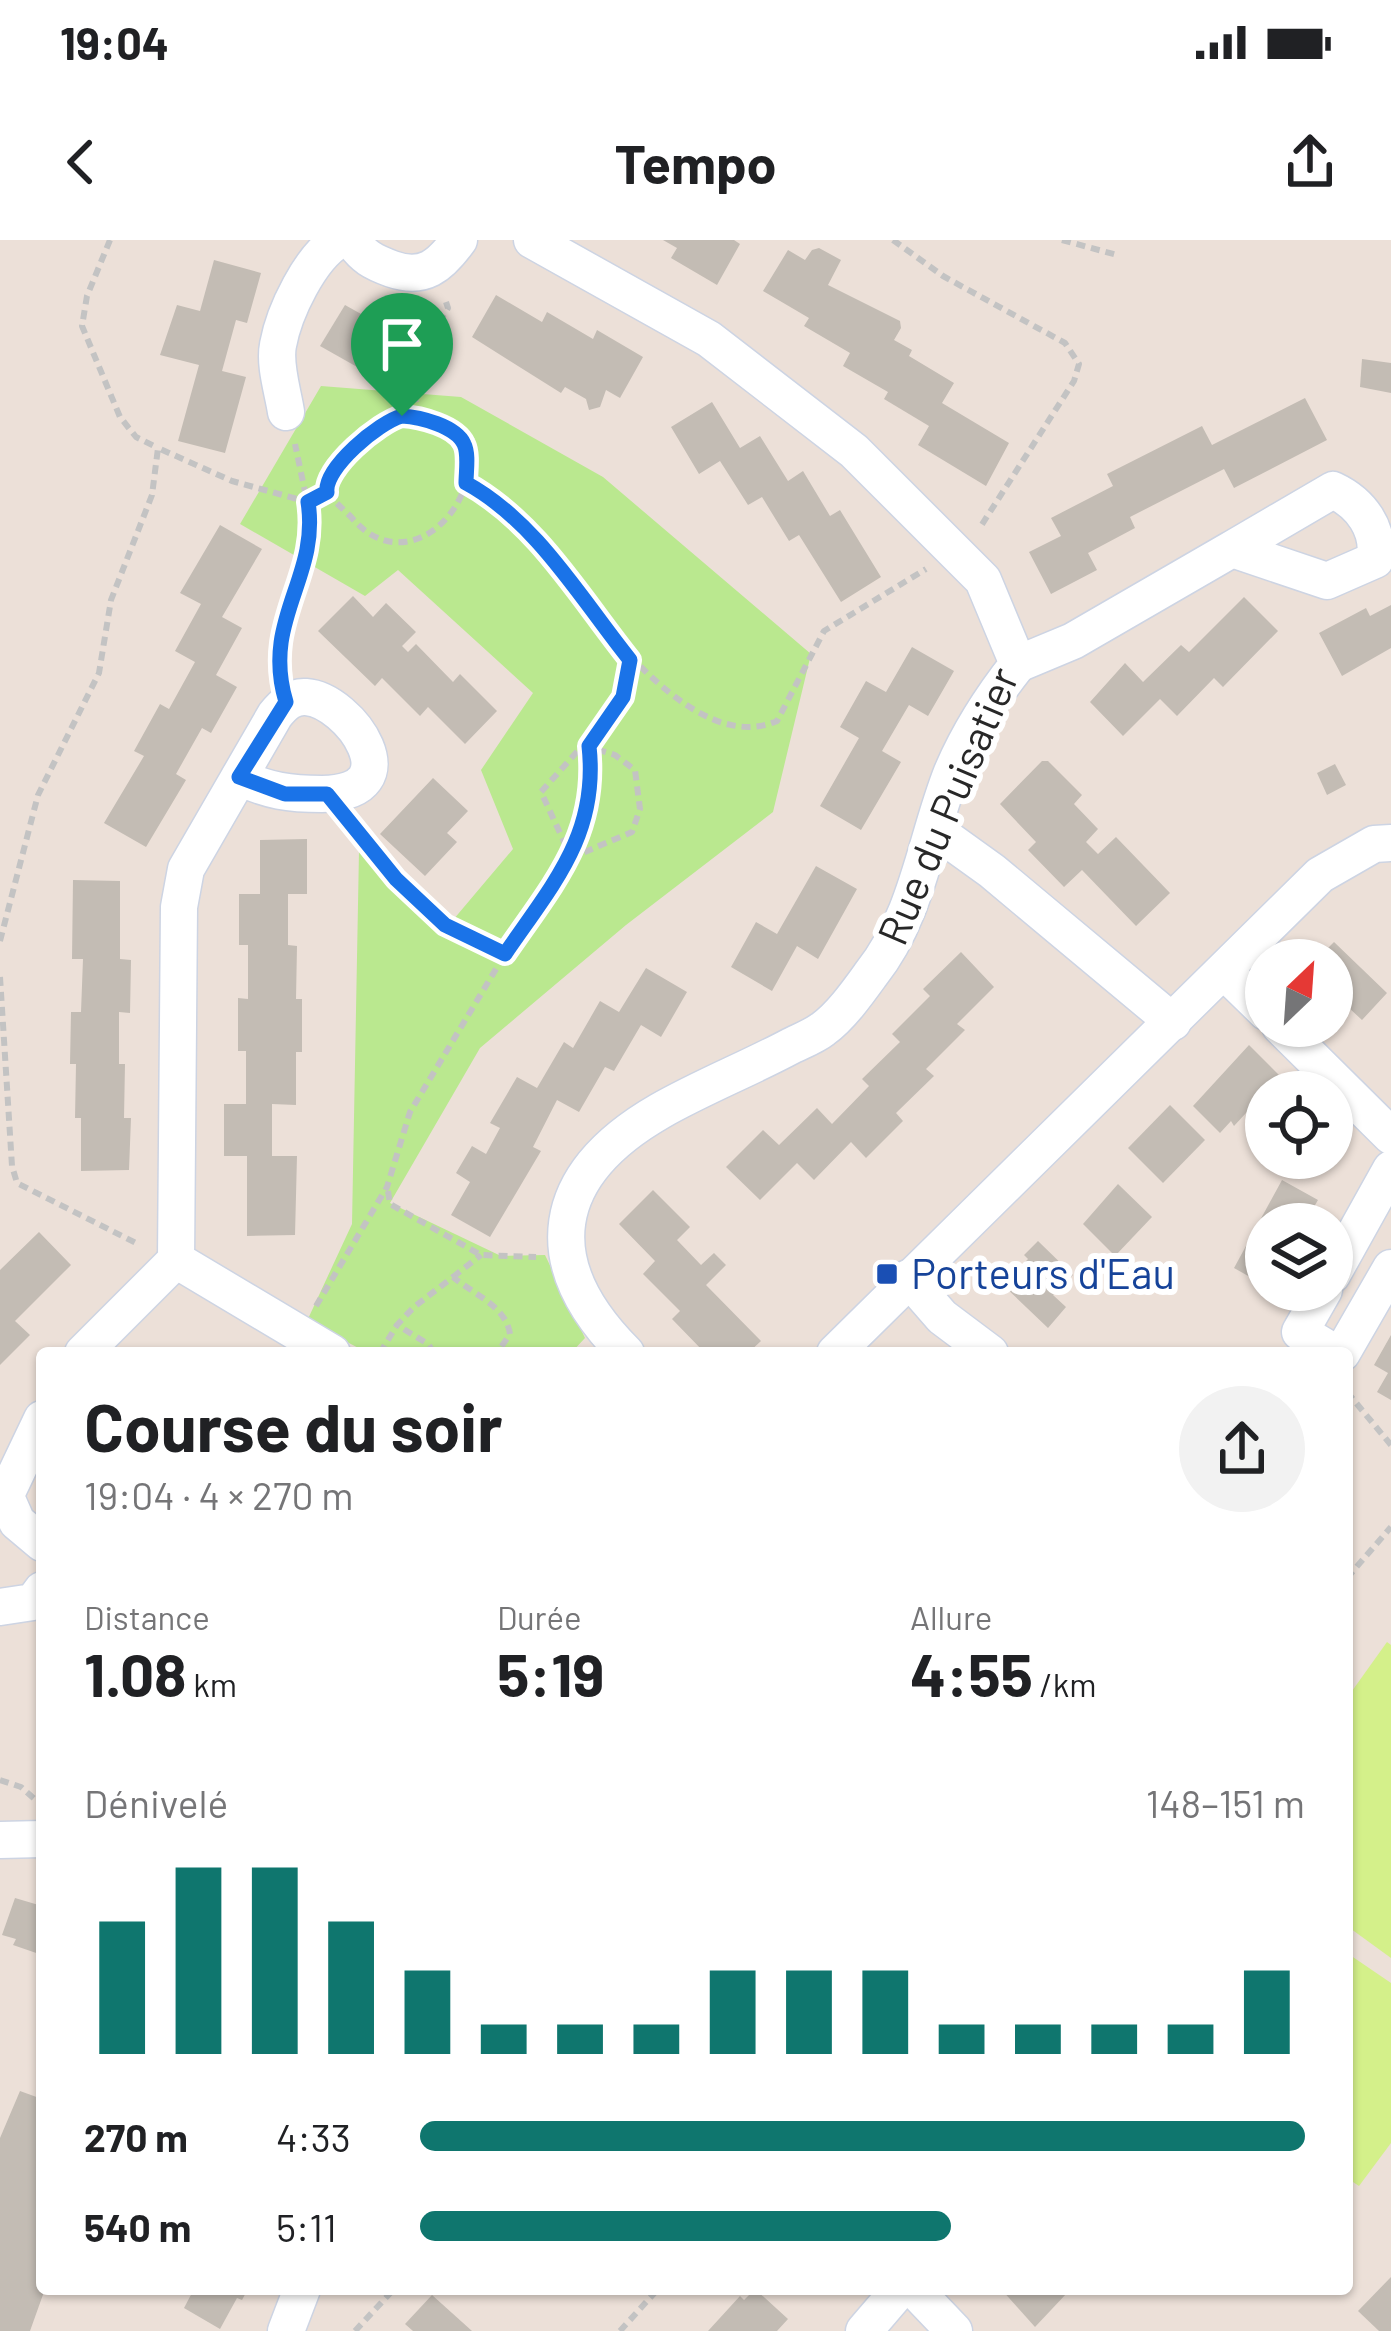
<!DOCTYPE html>
<html lang="fr">
<head>
<meta charset="utf-8">
<style>
  :root { --surface:#fff; --page:#f2f2f2; --text:#202124; --muted:#757577; --accent:#0f766e }
  body { margin:0; font-family:Barlow,sans-serif; background:var(--page); color:var(--text); height:100vh; display:flex; flex-direction:column; font-size:45px; white-space:nowrap }
  * { box-sizing:border-box; margin:0 }
  p { font-size:39px; color:var(--muted) }
  .icon { flex:none; width:66px; height:66px; fill:none; stroke:currentColor; stroke-width:2; stroke-linecap:round; stroke-linejoin:round }
  .map { position:relative; flex:1; overflow:hidden }
  .drawer { position:absolute; left:36px; top:1107px; width:1317px; height:948px; display:flex; flex-direction:column; background:var(--surface); border-radius:12px; box-shadow:0 3px 9px #0004 }
  .drawer>* { flex:none }
  .needle { width:78px; rotate:25deg }
  .buttons { position:absolute; left:1245px; top:699px; display:grid; gap:24px }
  .buttons a { display:grid; place-items:center; width:108px; height:108px; border-radius:50%; background:var(--surface); box-shadow:0 3px 9px #0004; font-size:60px }
  .pin { position:absolute; display:grid; place-items:center; width:102px; height:102px; color:#fff; margin:-123px -51px; border-radius:50% 50% 50% 0; rotate:-45deg; box-shadow:0 0 12px #0007 }
  .pin .icon { rotate:45deg }
  .round { display:grid; place-items:center; flex:none; width:126px; height:126px; border-radius:63px; background:var(--page) }
  .head { display:flex; align-items:center; justify-content:space-between; height:204px; padding:0 48px }
  h1 { font-size:66px; font-weight:700; line-height:90px }
  .metrics { display:grid; grid-template-columns:repeat(3,1fr); gap:18px; height:204px; padding:12px 48px }
  .metrics div { display:grid; align-content:center }
  .metrics b { font-size:60px; font-weight:700 }
  .metrics small { font-size:33px; font-weight:400 }
  .metrics p { font-size:33px }
  .chart { height:336px; padding:24px 48px }
  .chart p { display:flex; justify-content:space-between }
  .chart svg { width:100%; height:216px; margin-top:12px; stroke:var(--accent); stroke-width:6 }
  ul { padding:0 48px; list-style:none; font-size:39px }
  li { display:grid; grid-template-columns:192px 144px 1fr; align-items:center; height:90px }
  li i { height:30px; border-radius:15px; background:var(--accent) }
  .status { display:flex; justify-content:space-between; align-items:center; height:84px; padding:0 60px; background:var(--surface); direction:ltr }
  .status svg { height:33px; fill:currentColor }
  header { display:flex; justify-content:space-between; align-items:center; height:156px; padding:0 48px; background:var(--surface); font-size:54px; font-weight:700 }
  .map>svg:first-child { display:block }
  .green { fill:#bae88f }
  .pitch { fill:#d4f08a }
  .building { fill:#c3bcb4 }
  .lines { fill:none; stroke-linecap:round; stroke-linejoin:round }
  .minor-casing { stroke:#cdd4e3; stroke-width:39 }
  .path { stroke:#c3c3c3; stroke-width:6; stroke-dasharray:9 6; stroke-linecap:butt }
  .minor { stroke:#fff; stroke-width:36 }
  .route-casing { stroke:#fff; stroke-width:24 }
  .route { stroke:#1a73e8; stroke-width:15 }
  .transit-dot { fill:#1a4fb4; stroke:#fff; stroke-width:4.5 }
  .labels { text-anchor:middle; stroke-width:12; stroke-linejoin:round; paint-order:stroke }
  .street-label { font-size:42px; fill:#282828; stroke:#fff }
  .transit-label { font-size:42px; fill:#164399; stroke:#fff; text-anchor:start }
</style>
</head>
<body>
<div class="status"><b>19:04</b><svg viewBox="0 0 49 12"><path d="M0 12V9h3v3zM5 12V6h3v6zM10 12V3h3v9zM15 12V0h3v12zM26 1h20v11H26zM47 4h2v5h-2z"/></svg></div>
<header><svg class="icon" aria-label="back" viewBox="0 0 24 24"><path d="M15 5l-7 7 7 7"/></svg>Tempo<svg class="icon" aria-label="share" viewBox="0 0 24 24"><path d="M12 15V3M7 8l5-5 5 5M5 13v7h14v-7"/></svg></header>
<div class="map">
<svg width="1391" height="2091" viewBox="0 0 1391 2091">
  <rect width="100%" height="100%" fill="#ece0d8"/>
  <path class="green" d="M321,146L461,157L603,237L811,414L773,572L626,685L480,808L390,963L501,1016L545,1015L585,1098L571,1113H368L307,1081L352,984L359,611L453,680L513,609L481,530L533,453L398,330L365,356L240,284Z"/>
  <g class="pitch">
    <path d="M1387,1402L1391,1405V1718L1347,1686V1458Z"/>
    <path d="M1347,1713L1391,1743V1903L1359,1946L1347,1938Z"/>
  </g>
  <g class="building">
    <path d="M663,0H734L740,4L717,45L671,18L677,8Z"/>
    <path d="M819,8L841,20L828,45L900,81L901,88L894,100L912,110L909,116L954,143L942,163L1009,203L986,246L918,205L929,186L884,159L888,152L843,126L850,113L804,86L809,78L763,51L788,10L805,20L812,10Z"/>
    <path d="M214,20L261,33L247,83L236,80L222,131L246,137L225,213L178,201L199,125L160,115L177,65L200,71Z"/>
    <path d="M496,55L542,82L547,72L593,99L597,90L643,117L620,158L606,150L600,167L589,170L586,159L565,147L561,153L472,97Z"/>
    <path d="M345,65L413,103L389,145L320,106Z"/>
    <path d="M1362,119L1391,123V153L1360,147Z"/>
    <path d="M1305,158L1327,200L1234,248L1224,229L1130,277L1135,288L1088,313L1097,330L1051,354L1029,312L1061,296L1051,278L1113,246L1107,234L1202,186L1212,205Z"/>
    <path d="M712,162L740,208L760,196L788,241L803,231L830,276L840,270L881,337L841,362L799,295L789,301L762,257L748,265L720,221L699,234L671,187Z"/>
    <path d="M220,285L262,309L222,377L242,388L216,435L237,447L211,493L202,488L176,534L186,540L146,607L104,583L144,516L134,511L160,464L169,469L195,422L175,411L201,364L180,353Z"/>
    <path d="M353,356L373,377L386,363L416,392L402,406L408,412L416,404L453,442L460,434L497,471L465,504L428,467L420,476L382,438L375,446L318,391Z"/>
    <path d="M1244,357L1278,391L1223,447L1214,438L1177,476L1160,459L1123,496L1090,462L1125,423L1143,442L1181,405L1189,412Z"/>
    <path d="M1391,365V408L1342,436L1319,393L1366,368L1370,376Z"/>
    <path d="M912,407L954,431L928,476L909,465L882,511L901,522L861,590L820,566L859,498L840,487L866,441L886,452Z"/>
    <path d="M1042,521H1048L1082,555L1074,564L1098,589L1086,602L1098,614L1116,597L1170,653L1136,686L1082,630L1064,647L1028,610L1036,602L1000,564Z"/>
    <path d="M1335,524L1346,545L1327,555L1317,533Z"/>
    <path d="M433,538L468,571L447,593L457,602L425,636L380,594Z"/>
    <path d="M307,599V654H288V705L297,706L296,759H302V812H296V865L272,864V916H297L295,995L247,996V916H224V864H246V811H238V758L248,759V705H239V654H260V600Z"/>
    <path d="M816,626L857,649L818,719L797,706L772,751L731,727L756,682L777,694Z"/>
    <path d="M73,640L120,641V719L131,720L130,773L119,772V824H125L124,878H131L129,930L81,931V878H75L76,824H70L71,772H81L83,719H72Z"/>
    <path d="M1334,702L1387,753L1362,780L1348,767L1343,772L1332,762V720H1316Z"/>
    <path d="M961,712L994,747L957,784L965,790L926,829L934,836L896,873L903,881L866,918L851,902L814,940L797,923L760,960L726,927L763,890L779,905L817,868L832,884L869,846L862,839L900,802L892,794L930,756L923,749Z"/>
    <path d="M646,728L687,752L661,797L641,785L614,831L605,827L579,872L557,860L533,907L541,911L490,997L451,975L470,942L456,933L472,906L486,914L500,888L490,883L517,837L537,848L564,802L573,808L600,761L619,772Z"/>
    <path d="M1249,805L1280,836L1234,886L1231,881L1220,893L1193,866Z"/>
    <path d="M1170,865L1205,900L1163,943L1128,908Z"/>
    <path d="M1282,940L1318,960L1304,984H1266V1046L1234,1028Z"/>
    <path d="M1118,944L1152,977L1115,1016L1083,984Z"/>
    <path d="M653,950L690,987L677,1000L701,1025L714,1013L726,1025L706,1045L761,1101L748,1113H705L672,1079L680,1071L643,1034L655,1021L619,984Z"/>
    <path d="M39,992L71,1025L15,1081L30,1095L0,1125V1030Z"/>
    <path d="M1038,1001L1073,1035L1053,1055L1066,1067L1048,1088L1003,1045L1028,1019L1024,1015Z"/>
    <path d="M1391,1095V1160L1377,1152L1388,1133L1374,1125Z"/>
    <path d="M15,1658L42,1666V1715L13,1705L16,1699L2,1695Z"/>
    <path d="M20,1851L42,1859L39,1999L42,2049H45L30,2091H0V1898Z"/>
    <path d="M1391,2037V2091H1379L1358,2071Z"/>
    <path d="M194,2049H248L242,2060L237,2058L220,2089L184,2068Z"/>
    <path d="M755,2049L788,2079L777,2091H708L740,2056L744,2060Z"/>
    <path d="M1001,2049H1062L1067,2053L1035,2087Z"/>
    <path d="M432,2055L472,2091H413L405,2084Z"/>
  </g>
  <g class="lines">
    <g class="minor-casing">
      <g id="minor">
        <path d="M352,0C363,17 373,22 392,29C424,40 440,26 459,0"/>
        <path d="M532,0L709,99L854,211L983,340L1018,424C991,458 969,492 952,532C925,600 918,675 871,734C858,752 841,776 823,789C814,796 801,801 791,806C748,829 702,847 660,871C549,935 535,1022 626,1113"/>
        <path d="M286,172C283,152 274,125 278,105C284,72 310,17 339,0"/>
        <path d="M1018,424L1073,401L1232,309L1327,341L1375,320C1380,289 1361,263 1333,250L1232,309"/>
        <path d="M239,537C268,551 290,554 322,554C415,553 350,460 306,457C292,456 283,465 275,475L186,629L179,667L176,1020L332,1113"/>
        <path d="M935,590L992,631L1173,782"/>
        <path d="M1225,732L1266,772"/>
        <path d="M1280,786L1391,896"/>
        <path d="M1332,1035L1391,929"/>
        <path d="M908,1038L942,1077L990,1113"/>
        <path d="M1324,1050L1300,1092L1335,1113"/>
        <path d="M83,1113L176,1020"/>
        <path d="M835,1113L1320,635L1374,604L1391,603"/>
        <path d="M1342,1113L1391,1028"/>
        <path d="M6,1257L17,1282L42,1303"/>
        <path d="M0,1267L42,1179"/>
        <path d="M0,1367L33,1362L42,1350"/>
        <path d="M0,1600L42,1599"/>
        <path d="M914,2049L954,2091"/>
        <path d="M286,2091L302,2049"/>
        <path d="M864,2091L900,2049"/>
      </g>
    </g>
    <g class="path">
      <path d="M110,0L87,56L82,86L120,177L136,197L158,208"/>
      <path d="M893,0L943,36L1065,103L1079,124L1074,141L979,289"/>
      <path d="M1062,0L1117,15"/>
      <path d="M402,176C540,184 428,367 352,278C341,266 328,259 326,242C340,218 375,182 402,176Z"/>
      <path d="M419,177L409,128L448,68L446,62"/>
      <path d="M466,243C485,253 504,264 519,281C572,339 682,522 777,481L824,391L926,329"/>
      <path d="M277,430L280,391L305,324L311,280L295,204"/>
      <path d="M583,505L615,515L635,530L640,569L632,592L580,614L567,608L541,552Z"/>
      <path d="M350,583L396,639L445,685L505,714"/>
      <path d="M0,701L38,555L99,433L111,360L152,255L158,208L232,241L308,262L327,252"/>
      <path d="M0,737L12,926L17,943L140,1005"/>
      <path d="M388,951L390,964L481,1015L536,1017"/>
      <path d="M453,1037L481,1015"/>
      <path d="M316,1066L387,947L410,872L505,714L574,611L583,591L593,541L589,506L623,457L630,420"/>
      <path d="M380,1113L397,1085"/>
      <path d="M434,1113L428,1104L397,1085L414,1067L453,1037C473,1054 506,1066 510,1094L497,1113"/>
      <path d="M1347,1152L1391,1205"/>
      <path d="M1347,1338L1391,1287"/>
      <path d="M0,1540L21,1547L38,1562"/>
      <path d="M355,2091L394,2049"/>
      <path d="M620,2091L658,2049"/>
    </g>
    <use href="#minor" class="minor"/>
  </g>
  <g class="lines">
    <g class="route-casing">
      <path id="route" d="M402,176C420,177 456,186 464,204C469,214 466,232 466,243C536,281 581,359 630,420L623,457L589,506C599,595 552,645 505,714L445,685L396,639L327,554H285L239,537L286,462C261,379 320,338 308,262L327,252C324,228 379,182 402,176Z"/>
    </g>
    <use href="#route" class="route"/>
  </g>
  <rect class="transit-dot" x="875" y="1022" width="24" height="24" rx="6"/>
  <g class="labels">
    <g class="street-label">
      <text transform="translate(948 566) rotate(-67)" y="15">Rue du Puisatier</text>
    </g>
    <g class="transit-label">
      <text x="911" y="1049">Porteurs d'Eau</text>
    </g>
  </g>
</svg>
<div class="buttons">
<a><svg class="needle" viewBox="-14 -14 28 28"><path d="M0-13l5 13h-10z" fill="#e53935"/><path d="M0 13l5-13h-10z" fill="#757577"/></svg></a>
<a><svg class="icon" aria-label="locate" viewBox="0 0 24 24"><circle cx="12" cy="12" r="6"/><path d="M12 2v4M12 18v4M2 12h4M18 12h4"/></svg></a>
<a><svg class="icon" aria-label="layers" viewBox="0 0 24 24"><path d="M12 4l9 5-9 5-9-5zM3 14l9 5 9-5"/></svg></a>
</div>
<div class="pin" style="left:402px;top:176px;background:#1e9e55"><svg class="icon" aria-label="arrive" viewBox="0 0 24 24"><path d="M6 21V4h12l-3 4 3 4H6"/></svg></div>
<section class="drawer">
<div class="head"><div><h1>Course du soir</h1><p>19:04 · 4 × 270 m</p></div><a class="round"><svg class="icon" aria-label="share" viewBox="0 0 24 24"><path d="M12 15V3M7 8l5-5 5 5M5 13v7h14v-7"/></svg></a></div>
<div class="metrics">
<div><p>Distance</p><b>1.08<small> km</small></b></div>
<div><p>Durée</p><b>5:19</b></div>
<div><p>Allure</p><b>4:55<small> /km</small></b></div>
</div>
<div class="chart"><p><span>Dénivelé</span>148–151 m</p>
<svg viewBox="0 0 160 44" preserveAspectRatio="none"><path d="M5 44V17M15 44V6M25 44V6M35 44V17M45 44V27M55 44V38M65 44V38M75 44V38M85 44V27M95 44V27M105 44V27M115 44V38M125 44V38M135 44V38M145 44V38M155 44V27"/></svg>
</div>
<ul>
<li><b>270 m</b>4:33<i style="width:100%"></i></li>
<li><b>540 m</b>5:11<i style="width:60%"></i></li>
</ul>
</section>
</div>
</body>
</html>
